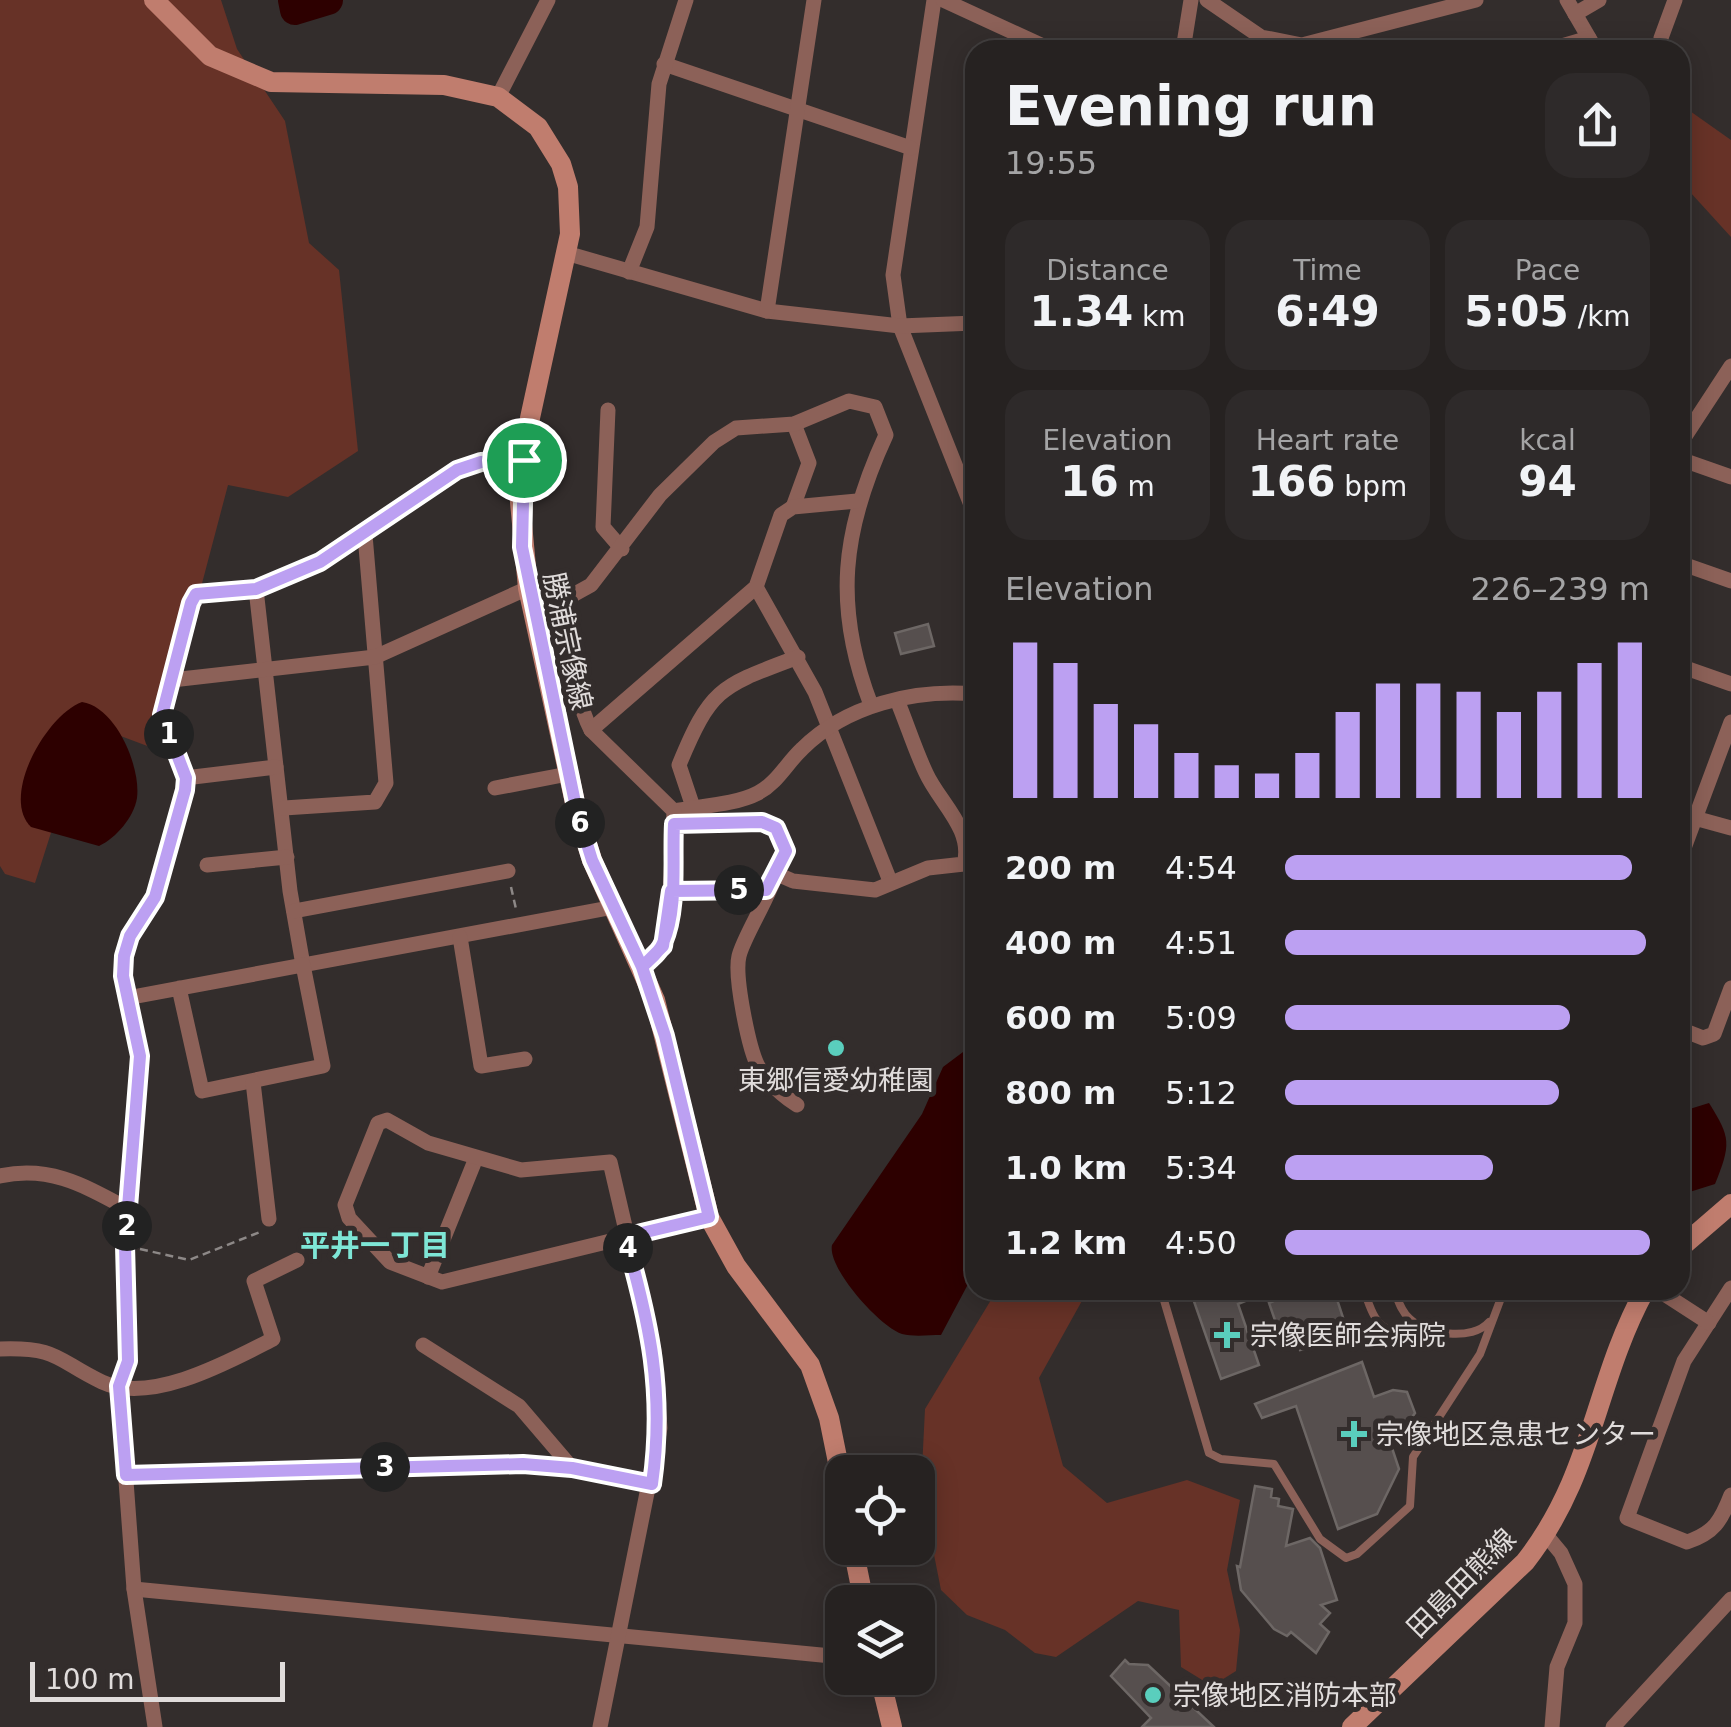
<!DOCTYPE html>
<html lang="en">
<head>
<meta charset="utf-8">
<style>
  :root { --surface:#262221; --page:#2e2a2a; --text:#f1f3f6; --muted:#a4a4a5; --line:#423f3f; --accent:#bca0f2 }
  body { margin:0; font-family:"DejaVu Sans","Noto Sans JP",sans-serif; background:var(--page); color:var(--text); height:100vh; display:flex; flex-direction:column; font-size:38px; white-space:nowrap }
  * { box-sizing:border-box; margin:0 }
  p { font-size:32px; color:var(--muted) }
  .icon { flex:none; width:55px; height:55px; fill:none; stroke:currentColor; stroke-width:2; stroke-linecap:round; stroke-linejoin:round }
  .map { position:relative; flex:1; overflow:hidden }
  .drawer { position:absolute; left:965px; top:40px; width:725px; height:1260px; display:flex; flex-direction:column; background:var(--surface); border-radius:30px; box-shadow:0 5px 25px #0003,0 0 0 2px var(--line) }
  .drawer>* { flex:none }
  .fabs { position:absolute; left:825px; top:1455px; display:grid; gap:20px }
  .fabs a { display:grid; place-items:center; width:110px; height:110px; border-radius:20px; background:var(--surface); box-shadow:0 5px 25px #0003,0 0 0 2px var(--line); font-size:50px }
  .scale { position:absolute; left:30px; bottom:25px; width:255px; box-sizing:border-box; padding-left:10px; border:5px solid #e0dcdb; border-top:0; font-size:28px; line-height:35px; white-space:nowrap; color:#e0dcdb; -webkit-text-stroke:8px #332d2c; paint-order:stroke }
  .pin { position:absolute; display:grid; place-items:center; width:85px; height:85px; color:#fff; margin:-42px; border:5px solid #fff; border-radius:50%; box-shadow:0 2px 10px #0007 }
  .km { position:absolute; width:50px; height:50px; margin:-25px; border-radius:50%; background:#222; color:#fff; font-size:28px; line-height:50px; text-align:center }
  .round { display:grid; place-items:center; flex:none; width:105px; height:105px; border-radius:30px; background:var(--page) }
  .head { display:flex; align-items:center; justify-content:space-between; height:170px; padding:0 40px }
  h1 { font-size:55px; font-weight:700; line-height:75px }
  .metrics { display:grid; grid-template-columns:repeat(3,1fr); gap:15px; height:170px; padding:10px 40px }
  .metrics div { display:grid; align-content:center; border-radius:25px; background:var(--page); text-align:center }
  .metrics b { font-size:42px; font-weight:700 }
  .metrics small { font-size:28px; font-weight:400 }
  .metrics p { font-size:28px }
  .chart { height:280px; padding:20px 40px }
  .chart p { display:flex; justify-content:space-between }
  .chart svg { width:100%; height:180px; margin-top:10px; stroke:var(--accent); stroke-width:6 }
  ul { padding:0 40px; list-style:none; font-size:32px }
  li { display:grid; grid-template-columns:160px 120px 1fr; align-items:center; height:75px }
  li i { height:25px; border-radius:12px; background:var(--accent) }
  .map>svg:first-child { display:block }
  .green { fill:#673227 }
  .water { fill:#2d0000 }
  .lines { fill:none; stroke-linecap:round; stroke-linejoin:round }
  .river { stroke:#2d0000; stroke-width:30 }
  .building { fill:#564f4e; stroke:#6d6765; stroke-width:2.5 }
  .path { stroke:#8d8887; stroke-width:2.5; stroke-dasharray:8 5; stroke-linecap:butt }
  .service { stroke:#8c6158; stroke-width:8 }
  .minor { stroke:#8c6158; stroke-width:15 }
  .secondary { stroke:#c07d6e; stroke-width:20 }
  .route-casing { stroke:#fff; stroke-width:20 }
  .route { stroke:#bca0f2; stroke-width:12 }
  .poi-dot { fill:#5acebd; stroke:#332d2c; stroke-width:4 }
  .labels { text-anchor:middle; stroke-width:10; stroke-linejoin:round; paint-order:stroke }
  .street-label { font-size:28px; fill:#e0dcdb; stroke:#332d2c }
  .poi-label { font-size:28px; fill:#e0dcdb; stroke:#332d2c; text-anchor:start }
  .neighbourhood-label { font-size:30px; font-weight:bold; fill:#7ee6d6; stroke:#332d2c }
</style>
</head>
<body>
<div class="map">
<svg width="1731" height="1727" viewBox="0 0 1731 1727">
  <rect width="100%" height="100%" fill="#332d2c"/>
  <g class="green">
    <path d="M0,0H221L237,49L285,121L309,243L339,270L358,451L288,497L228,485L158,750L86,723L35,883L5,874L0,866Z"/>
    <path d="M1680,104L1731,140V237L1680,181Z"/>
    <path d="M997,1290H1088L1039,1378L1063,1466L1107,1503L1187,1480L1240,1500L1227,1570L1240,1630L1236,1671L1212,1686L1181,1667L1179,1610L1138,1601L1056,1657L1035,1653L1005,1630L967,1615L941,1590L921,1489L925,1409Z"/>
  </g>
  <g class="water">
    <path d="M82,702C116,707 141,767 137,798C134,817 116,838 99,846L31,827C0,797 46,715 82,702Z"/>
    <path d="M975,1043V1271L941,1335C930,1335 913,1337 902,1334C880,1327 827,1268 832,1245L922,1114L943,1067Z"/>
    <path d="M1709,1103C1731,1138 1731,1144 1715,1184L1680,1195V1112Z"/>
  </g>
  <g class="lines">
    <path class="river" d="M293,0L295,10L328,0"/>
  </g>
  <g class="building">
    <path d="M928,624L934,646L901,654L895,633Z"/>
    <path d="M1190,1290H1272L1238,1304L1259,1365L1221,1379Z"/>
    <path d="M1278,1290H1334L1348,1333L1334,1338L1335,1342L1300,1350L1290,1322L1277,1326L1269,1303L1281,1298Z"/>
    <path d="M1362,1362L1374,1397L1393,1390L1407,1392L1415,1413L1406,1426L1387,1433L1399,1469L1377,1514L1338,1529L1296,1406L1262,1418L1255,1404Z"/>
    <path d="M1255,1486L1272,1489L1271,1497L1279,1499L1278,1506L1293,1509L1286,1546L1310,1538L1320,1548L1337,1600L1321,1605L1330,1613L1320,1624L1329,1632L1316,1653L1291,1632L1287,1636L1274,1629L1241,1590L1237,1566L1240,1567Z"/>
    <path d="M1125,1660L1129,1664L1148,1665L1214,1727H1142L1151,1718L1111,1676Z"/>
  </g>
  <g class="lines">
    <g class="path">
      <path d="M511,887L516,909"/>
      <path d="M688,891L750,890"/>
      <path d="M140,1249L189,1260L260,1232"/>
    </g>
    <g class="service">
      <path d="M1161,1290L1209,1453L1221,1459L1274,1464L1320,1539L1346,1558L1357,1554L1410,1506L1413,1457L1480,1354L1504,1290"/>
      <path d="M1364,1290C1377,1330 1383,1334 1426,1332"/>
      <path d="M1394,1290C1398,1300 1401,1311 1409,1318C1426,1335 1473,1341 1489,1322"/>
    </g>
    <g class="minor">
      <path d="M934,0L893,275L900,326L975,515"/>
      <path d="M943,0L1052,50"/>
      <path d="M1207,0L1261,37L1302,45L1476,0"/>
      <path d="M1567,0L1596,50"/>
      <path d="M1575,14L1599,0"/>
      <path d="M1661,38L1675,0"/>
      <path d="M1183,50L1191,0"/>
      <path d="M1548,50L1589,38"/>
      <path d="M664,64L911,148"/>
      <path d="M498,97L548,0"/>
      <path d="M566,253L767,311L900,326L975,323"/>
      <path d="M629,272L647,227L659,84L686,0"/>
      <path d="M767,311L814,0"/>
      <path d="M608,410L603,527L622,549"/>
      <path d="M1680,444L1731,366"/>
      <path d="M1680,459L1731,477"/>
      <path d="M524,460L481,462L457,470L320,563L256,589L290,891L303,965L614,907"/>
      <path d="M793,507L809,463L794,424"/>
      <path d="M1680,563L1731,581"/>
      <path d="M756,587L815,692L890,881"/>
      <path d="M1680,666L1731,684"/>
      <path d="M172,680L196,594L256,589"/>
      <path d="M591,730C571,691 574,644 562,601L591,585L660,495L714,442L736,428L794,424L849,401L875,407L886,435C842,530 833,606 871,705"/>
      <path d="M185,778L276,767"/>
      <path d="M495,788L568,774"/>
      <path d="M693,807L679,765C711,687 721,686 798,657"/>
      <path d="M284,808L375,802L386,783L365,535"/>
      <path d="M674,811C699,806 735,805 758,793C778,782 786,764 802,749C846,705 914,689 975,694"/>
      <path d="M1680,814L1731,828"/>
      <path d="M674,824C697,824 754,816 773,826C806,846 746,926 739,956C734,976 749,1051 759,1068C769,1083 783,1096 797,1105"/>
      <path d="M1680,859L1731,722"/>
      <path d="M207,865L287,857"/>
      <path d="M777,874L793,881L875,890L928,868L964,864C974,830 939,802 926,773C915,750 907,724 897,700"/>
      <path d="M294,911L508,871"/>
      <path d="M460,937L481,1066L525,1059"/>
      <path d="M642,967L663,946L669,921L674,811L591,730L756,587L781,515L793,507L857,501"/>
      <path d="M127,998L303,965L323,1066L202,1091L179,988"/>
      <path d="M1680,1029L1703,1038L1714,1034L1731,988"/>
      <path d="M253,1082L269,1219"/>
      <path d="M0,1176C50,1165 85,1186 128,1209"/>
      <path d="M428,1277L476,1158"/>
      <path d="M1731,1288L1684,1361L1627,1518L1687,1542C1714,1533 1721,1521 1731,1495"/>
      <path d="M1658,1290L1709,1323"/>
      <path d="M423,1345L519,1406L572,1468"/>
      <path d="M0,1349C59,1347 56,1360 102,1382C151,1405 230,1361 273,1339L254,1281L297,1260"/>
      <path d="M126,1475L523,1464L572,1468L652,1484"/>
      <path d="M1546,1535L1561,1553L1575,1584V1623L1557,1667L1552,1727"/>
      <path d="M134,1589L842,1657"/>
      <path d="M155,1727L134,1589L119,1386L128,1361L125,1245L140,1056L123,976L124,956L130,936L155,897L185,790V778L162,715L172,680L375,657L528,588"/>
      <path d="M600,1727L660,1428L654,1351L610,1162L521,1170L428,1143L387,1120L378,1123L345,1205L349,1218L390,1262L442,1282L709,1217"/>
      <path d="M1613,1727L1731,1599"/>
    </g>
    <g class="secondary">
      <path d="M154,0L210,56L271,82L444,85L498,97L538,127L561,164L568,187L570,234L530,418L520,502L528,588L577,812L592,860L655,1000L709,1217L736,1266L810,1365L829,1418L842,1482"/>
      <path d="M1680,1248L1731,1204"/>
      <path d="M853,1548L864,1602"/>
      <path d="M880,1678L892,1727"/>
      <path d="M1352,1727L1525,1562C1594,1474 1594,1383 1645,1290"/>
    </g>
  </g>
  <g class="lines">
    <g class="route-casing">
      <path id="route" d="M524,460L481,462L457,470L320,562L256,589L196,594L191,603L162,715L186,778L185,790L155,897L130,936L124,956L123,976L140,1056L125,1245L128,1361L119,1386L126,1475L523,1464L572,1468L652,1484C665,1393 650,1324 625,1237L709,1217L665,1036L642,967L663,946L671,891L766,890L786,851L776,828L762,822L674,824C672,861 678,909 663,943C660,952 649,960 642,967L592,860L577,812L522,547L524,460"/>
    </g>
    <use href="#route" class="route"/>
  </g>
  <g class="poi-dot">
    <circle cx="836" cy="1048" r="10"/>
    <path d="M1222 1320h10v10h10v10h-10v10h-10v-10h-10v-10h10z"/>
    <path d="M1349 1419h10v10h10v10h-10v10h-10v-10h-10v-10h10z"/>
    <circle cx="1153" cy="1695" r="10"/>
  </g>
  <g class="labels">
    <g class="street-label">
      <text transform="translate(568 641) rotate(78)" y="10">勝浦宗像線</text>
      <text transform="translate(1461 1583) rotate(-45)" y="10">田島田熊線</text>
    </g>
    <g class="poi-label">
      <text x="836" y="1090" text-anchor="middle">東郷信愛幼稚園</text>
      <text x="1250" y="1345">宗像医師会病院</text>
      <text x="1376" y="1444">宗像地区急患センター</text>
      <text x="1173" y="1705">宗像地区消防本部</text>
    </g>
    <g class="neighbourhood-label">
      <text x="375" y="1256">平井一丁目</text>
    </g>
  </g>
</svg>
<div class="fabs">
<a><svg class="icon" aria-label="locate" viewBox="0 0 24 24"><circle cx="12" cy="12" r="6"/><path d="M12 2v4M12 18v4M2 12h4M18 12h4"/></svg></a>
<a><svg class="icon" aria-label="layers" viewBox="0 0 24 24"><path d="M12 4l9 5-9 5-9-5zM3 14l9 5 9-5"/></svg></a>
</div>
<div class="scale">100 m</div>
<div class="pin" style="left:524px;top:460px;background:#1e9e55"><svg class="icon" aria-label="arrive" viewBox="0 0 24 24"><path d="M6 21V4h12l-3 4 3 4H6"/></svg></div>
<b class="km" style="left:169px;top:734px">1</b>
<b class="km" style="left:127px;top:1226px">2</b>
<b class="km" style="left:385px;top:1467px">3</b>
<b class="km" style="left:628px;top:1248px">4</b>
<b class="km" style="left:739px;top:890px">5</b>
<b class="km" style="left:580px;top:823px">6</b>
<section class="drawer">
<div class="head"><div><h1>Evening run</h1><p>19:55</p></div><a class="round"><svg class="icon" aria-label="share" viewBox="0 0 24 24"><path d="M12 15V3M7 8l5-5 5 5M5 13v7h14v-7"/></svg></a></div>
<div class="metrics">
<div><p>Distance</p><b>1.34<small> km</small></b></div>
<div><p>Time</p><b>6:49</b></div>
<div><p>Pace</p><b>5:05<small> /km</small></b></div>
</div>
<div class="metrics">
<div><p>Elevation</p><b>16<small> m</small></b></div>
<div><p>Heart rate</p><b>166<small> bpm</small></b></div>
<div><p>kcal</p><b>94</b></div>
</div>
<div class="chart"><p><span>Elevation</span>226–239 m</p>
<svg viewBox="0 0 160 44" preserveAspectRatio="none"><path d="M5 44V6M15 44V11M25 44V21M35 44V26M45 44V33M55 44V36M65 44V38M75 44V33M85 44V23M95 44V16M105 44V16M115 44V18M125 44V23M135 44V18M145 44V11M155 44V6"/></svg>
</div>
<ul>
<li><b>200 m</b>4:54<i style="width:95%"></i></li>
<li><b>400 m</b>4:51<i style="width:99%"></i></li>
<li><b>600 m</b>5:09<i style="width:78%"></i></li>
<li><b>800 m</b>5:12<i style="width:75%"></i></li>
<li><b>1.0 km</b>5:34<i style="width:57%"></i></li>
<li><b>1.2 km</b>4:50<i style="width:100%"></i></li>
</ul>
</section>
</div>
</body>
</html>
